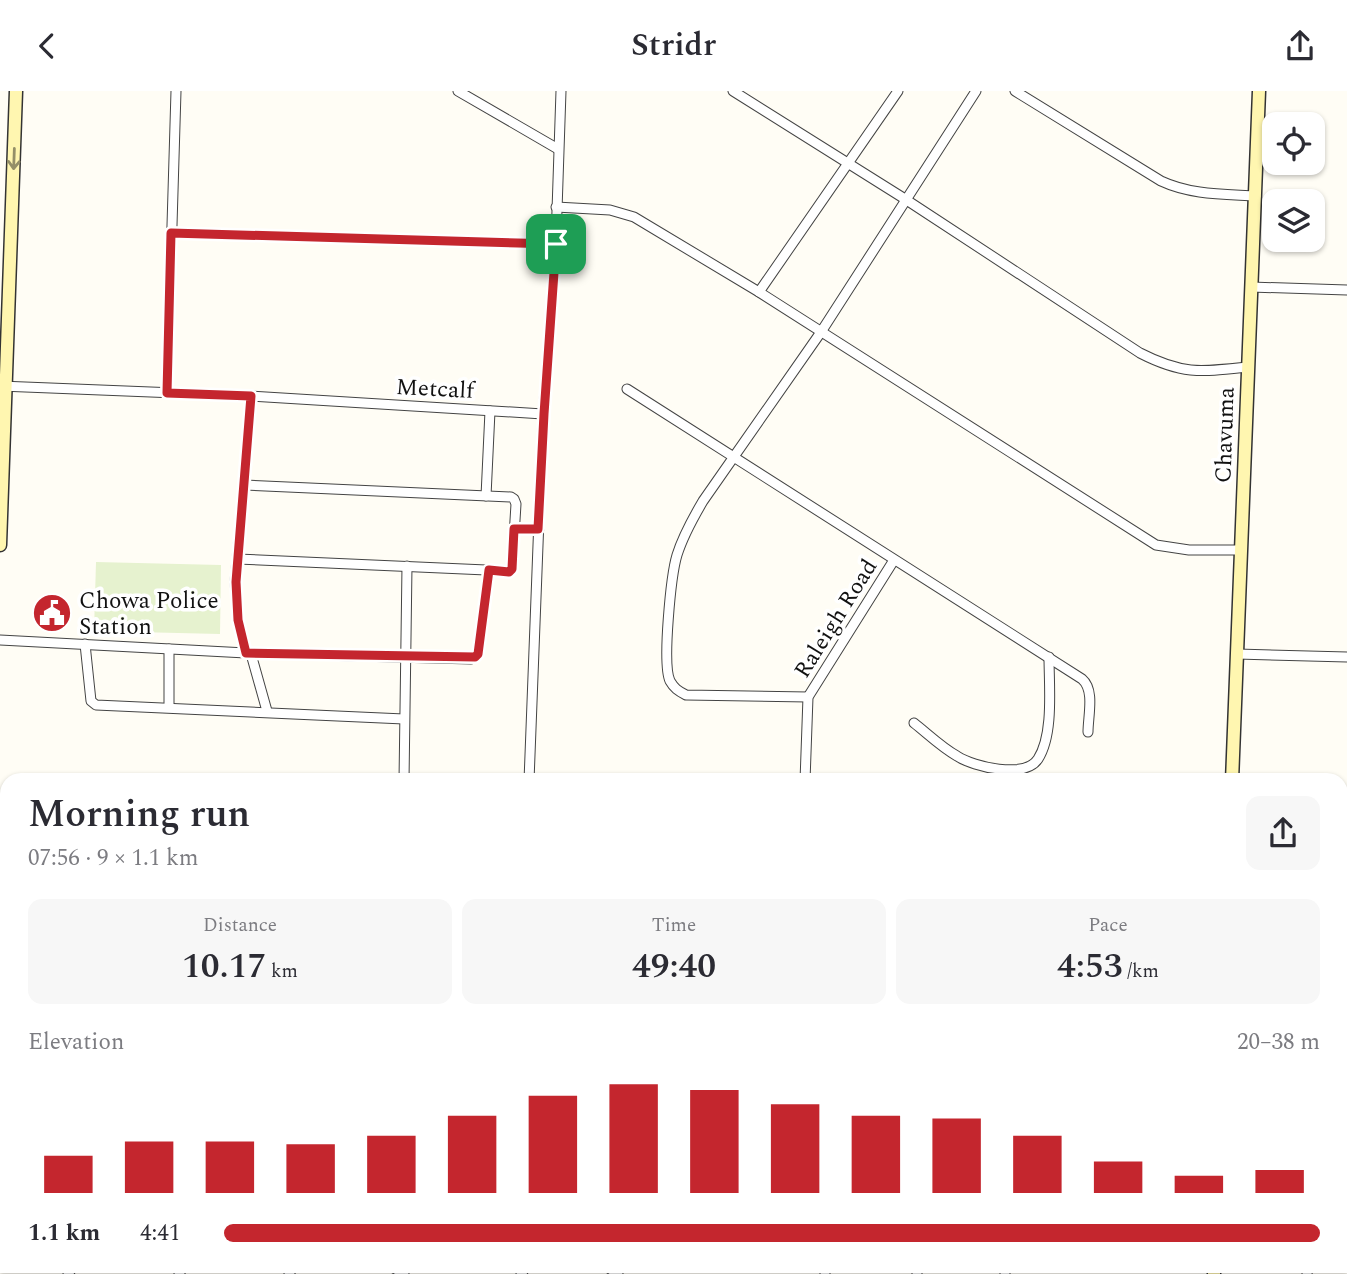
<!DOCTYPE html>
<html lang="en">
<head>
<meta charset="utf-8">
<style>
  :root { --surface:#fff; --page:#f7f7f7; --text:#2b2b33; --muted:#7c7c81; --accent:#c4262e }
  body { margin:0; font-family:Spectral,serif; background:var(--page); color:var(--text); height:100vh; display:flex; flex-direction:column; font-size:26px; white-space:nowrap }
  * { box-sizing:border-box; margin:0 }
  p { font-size:23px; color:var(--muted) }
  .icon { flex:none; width:38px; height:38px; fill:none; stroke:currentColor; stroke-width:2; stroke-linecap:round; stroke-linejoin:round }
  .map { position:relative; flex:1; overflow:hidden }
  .sheet { position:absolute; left:0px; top:682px; width:1348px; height:500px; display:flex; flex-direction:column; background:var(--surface); border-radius:21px 21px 0 0; box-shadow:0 2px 5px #0004 }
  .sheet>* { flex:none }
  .buttons { position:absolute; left:1262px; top:21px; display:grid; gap:14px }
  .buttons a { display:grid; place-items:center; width:63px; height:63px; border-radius:14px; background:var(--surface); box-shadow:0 2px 5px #0004; font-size:35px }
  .pin { position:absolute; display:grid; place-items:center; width:60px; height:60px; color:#fff; margin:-30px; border-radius:14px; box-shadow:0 4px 10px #0006 }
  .round { display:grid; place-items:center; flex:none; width:74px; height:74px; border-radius:14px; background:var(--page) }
  .overview { display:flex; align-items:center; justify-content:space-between; height:119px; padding:0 28px }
  h1 { font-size:38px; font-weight:600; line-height:52px }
  .metrics { display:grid; grid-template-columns:repeat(3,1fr); gap:10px; height:119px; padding:7px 28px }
  .metrics div { display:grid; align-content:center; border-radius:14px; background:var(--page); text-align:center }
  .metrics b { font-size:35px; font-weight:600 }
  .metrics small { font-size:19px; font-weight:400 }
  .metrics p { font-size:19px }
  .chart { height:196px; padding:14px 28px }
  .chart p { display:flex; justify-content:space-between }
  .chart svg { width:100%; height:126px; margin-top:7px; stroke:var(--accent); stroke-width:6 }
  ul { padding:0 28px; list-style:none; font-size:23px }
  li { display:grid; grid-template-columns:112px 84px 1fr; align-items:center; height:52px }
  li i { height:18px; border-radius:9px; background:var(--accent) }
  header { display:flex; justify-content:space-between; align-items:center; height:91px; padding:0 28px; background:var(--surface); font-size:32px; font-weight:600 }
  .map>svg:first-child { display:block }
  .pitch { fill:#e6f2cf }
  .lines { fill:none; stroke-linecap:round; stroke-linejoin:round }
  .street-casing { stroke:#444; stroke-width:11 }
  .secondary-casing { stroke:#333; stroke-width:15 }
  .street { stroke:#fff; stroke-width:9 }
  .secondary { stroke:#fff6b0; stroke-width:12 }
  .oneway { stroke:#948f68 }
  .route-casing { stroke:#fff; stroke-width:14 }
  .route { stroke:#c4262e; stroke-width:9 }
  .labels { text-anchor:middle; stroke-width:7; stroke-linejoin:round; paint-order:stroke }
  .street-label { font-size:23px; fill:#111; stroke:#fff }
  .poi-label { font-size:23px; fill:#111; stroke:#fff; text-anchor:start }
</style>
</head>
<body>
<header><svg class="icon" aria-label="back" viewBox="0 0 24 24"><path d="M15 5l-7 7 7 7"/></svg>Stridr<svg class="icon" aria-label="share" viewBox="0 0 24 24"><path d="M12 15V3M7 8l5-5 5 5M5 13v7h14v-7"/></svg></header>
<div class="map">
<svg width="1347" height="1183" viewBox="0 0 1347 1183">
  <rect width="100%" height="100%" fill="#fffdf5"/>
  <path class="pitch" d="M96,471L221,474L220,543L94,540Z"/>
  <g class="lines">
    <g class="street-casing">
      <g id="street">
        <path d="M458,0L558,58"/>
        <path d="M733,0L905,108L1140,262C1183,284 1201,281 1248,276"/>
        <path d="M1015,0L1161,90C1191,104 1223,103 1256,105"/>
        <path d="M556,116L610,119L634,126L759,201L1156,454L1189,459H1241"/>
        <path d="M171,142L556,153"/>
        <path d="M1251,196L1347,199"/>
        <path d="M759,201L898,0"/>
        <path d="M0,295L251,305L543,323"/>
        <path d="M627,298L1082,588C1095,599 1088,625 1088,641"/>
        <path d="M167,302L176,0"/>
        <path d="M486,405L490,320"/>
        <path d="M514,438H539"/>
        <path d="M237,468L509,480L512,478L516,413L514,408L511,406L245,394"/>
        <path d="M0,549L246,562L471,568L478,563L489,479"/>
        <path d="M85,553L91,610L96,614L404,628"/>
        <path d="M246,562L238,529L235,491L251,305"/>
        <path d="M251,563L267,620"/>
        <path d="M1237,563L1347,566"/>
        <path d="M808,606L686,604C678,600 674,597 670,590C662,573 671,484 677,464C683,445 693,427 703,410L821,241L976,0"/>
        <path d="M169,616V558"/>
        <path d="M914,632C928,643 941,656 957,665C974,676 1025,688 1038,668C1054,643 1049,595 1049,566"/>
        <path d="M404,690L407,475"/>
        <path d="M529,690L543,323L555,179L561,0"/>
        <path d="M805,690L808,606L894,469"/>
        <path d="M0,725L7,738"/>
        <path d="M1340,759H1347"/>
        <path d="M1340,809L1347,813"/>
        <path d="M0,913L7,914"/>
        <path d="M0,940L7,931"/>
        <path d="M1340,998L1347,1000"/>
        <path d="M0,1098L7,1091"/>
        <path d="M392,1176L404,1183"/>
        <path d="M607,1176L618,1183"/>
        <path d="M68,1183L73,1176"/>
        <path d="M179,1183L183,1176"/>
        <path d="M289,1183L293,1176"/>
        <path d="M521,1183L526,1176"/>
        <path d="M825,1183V1176"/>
        <path d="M917,1183V1176"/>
        <path d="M1005,1183V1176"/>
        <path d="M1307,1183L1308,1176"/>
      </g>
    </g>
    <g class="secondary-casing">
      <g id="secondary">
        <path d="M0,454L16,0"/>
        <path d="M1232,690L1259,0"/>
        <path d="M1214,1183V1176"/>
      </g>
    </g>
    <use href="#street" class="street"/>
    <use href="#secondary" class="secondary"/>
  </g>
  <defs><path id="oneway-shaft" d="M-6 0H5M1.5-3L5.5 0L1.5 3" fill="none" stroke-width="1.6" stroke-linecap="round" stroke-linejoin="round" transform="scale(1.75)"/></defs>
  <use class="oneway" href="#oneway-shaft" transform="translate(14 68) rotate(92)"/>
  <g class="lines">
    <g class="route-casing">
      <path id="route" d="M171,142L556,153L544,323L538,438H514L512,478L509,481L489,479L478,563L475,566L246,562L238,529L236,491L251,305L167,302Z"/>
    </g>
    <use href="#route" class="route"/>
  </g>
  <defs>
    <g id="civic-disc" transform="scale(2.0125)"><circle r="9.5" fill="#c4262e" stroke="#fff"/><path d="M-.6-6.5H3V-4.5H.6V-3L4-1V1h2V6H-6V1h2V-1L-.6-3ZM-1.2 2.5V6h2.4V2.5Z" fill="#fff"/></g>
  </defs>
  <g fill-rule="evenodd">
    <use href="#civic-disc" x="52" y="522"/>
  </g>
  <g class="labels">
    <g class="street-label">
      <text transform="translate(435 297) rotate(3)" y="8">Metcalf</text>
      <text transform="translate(1224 344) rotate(-88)" y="8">Chavuma</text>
      <text transform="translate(835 527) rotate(-58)" y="8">Raleigh Road</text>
    </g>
    <g class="poi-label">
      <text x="79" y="517">Chowa Police<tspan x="79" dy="26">Station</tspan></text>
    </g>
  </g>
</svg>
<div class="buttons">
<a><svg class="icon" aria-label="locate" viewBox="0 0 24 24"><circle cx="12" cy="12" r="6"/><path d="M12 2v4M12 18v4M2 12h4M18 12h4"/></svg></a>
<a><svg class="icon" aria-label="layers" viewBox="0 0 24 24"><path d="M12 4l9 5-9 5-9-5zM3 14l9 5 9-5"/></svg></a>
</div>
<div class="pin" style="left:556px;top:153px;background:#1e9e55"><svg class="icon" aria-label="arrive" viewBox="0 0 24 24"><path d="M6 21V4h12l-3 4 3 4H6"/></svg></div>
<section class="sheet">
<div class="overview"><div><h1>Morning run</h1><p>07:56 · 9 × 1.1 km</p></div><a class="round"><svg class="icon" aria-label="share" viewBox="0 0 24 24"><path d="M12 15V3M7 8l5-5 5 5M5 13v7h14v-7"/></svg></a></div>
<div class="metrics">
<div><p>Distance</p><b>10.17<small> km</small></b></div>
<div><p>Time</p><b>49:40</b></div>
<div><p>Pace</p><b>4:53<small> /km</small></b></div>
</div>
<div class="chart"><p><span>Elevation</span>20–38 m</p>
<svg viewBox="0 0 160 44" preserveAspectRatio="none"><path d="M5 44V31M15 44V26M25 44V26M35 44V27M45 44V24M55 44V17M65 44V10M75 44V6M85 44V8M95 44V13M105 44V17M115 44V18M125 44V24M135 44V33M145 44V38M155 44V36"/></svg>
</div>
<ul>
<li><b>1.1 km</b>4:41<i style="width:100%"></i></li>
</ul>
</section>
</div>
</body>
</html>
